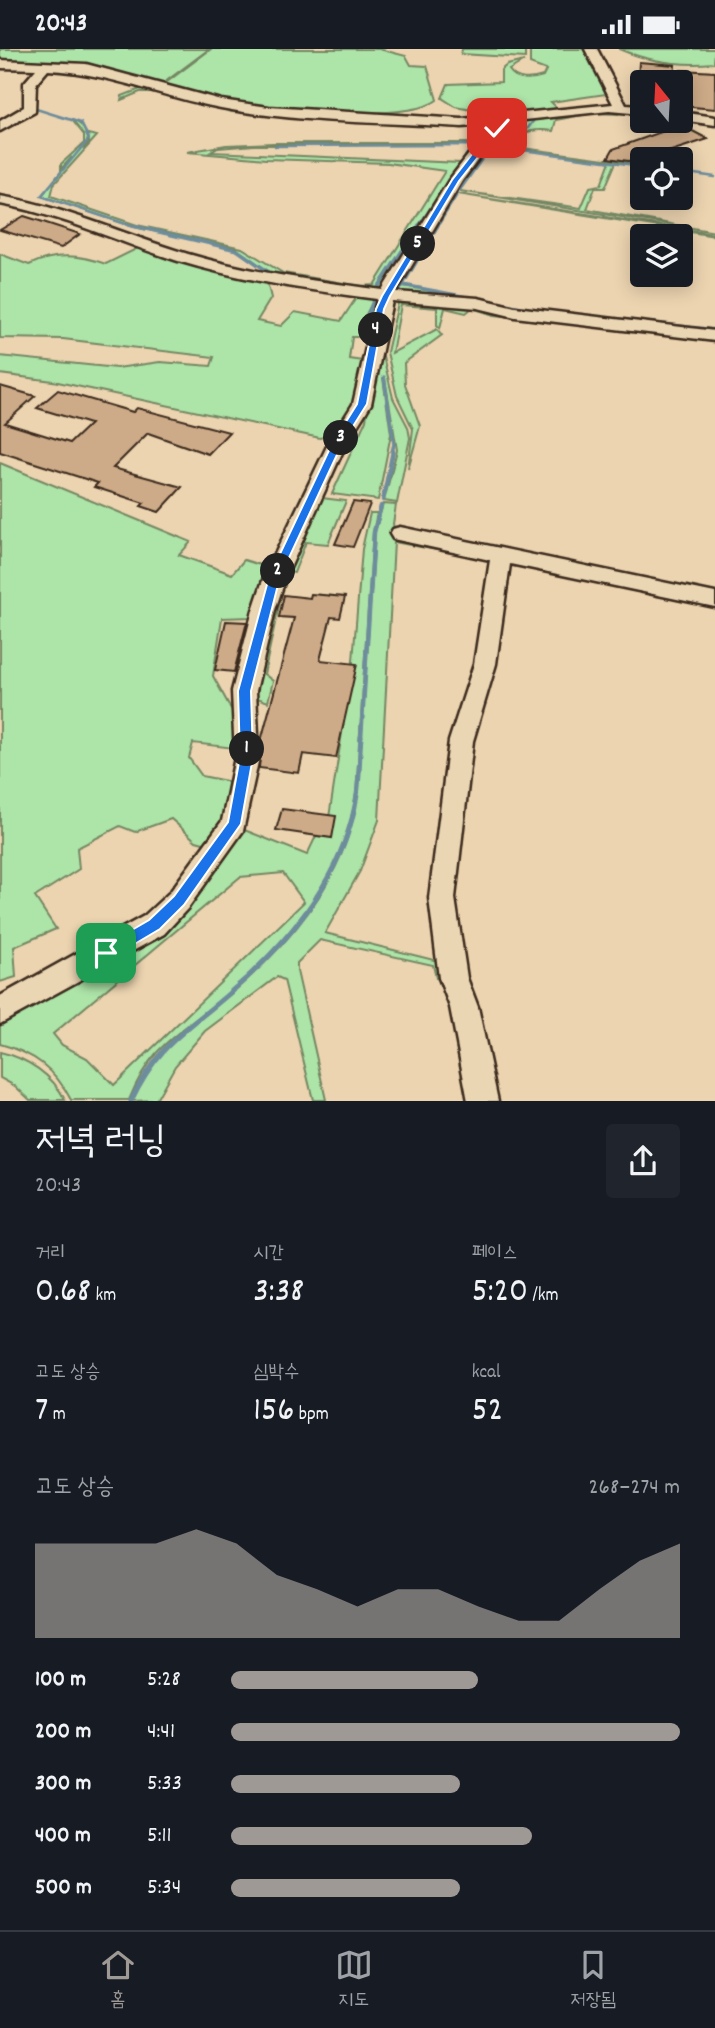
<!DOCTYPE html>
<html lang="ko">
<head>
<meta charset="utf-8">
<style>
  :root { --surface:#171b24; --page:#20242c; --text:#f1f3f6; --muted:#9ea1a6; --line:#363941; --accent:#9f9995 }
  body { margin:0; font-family:Dekko,"Poor Story",sans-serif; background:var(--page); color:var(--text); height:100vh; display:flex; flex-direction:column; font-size:26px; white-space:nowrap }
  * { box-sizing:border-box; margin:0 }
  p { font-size:23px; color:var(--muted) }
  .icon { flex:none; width:38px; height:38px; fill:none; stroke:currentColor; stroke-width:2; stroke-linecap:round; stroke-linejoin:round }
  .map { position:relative; height:1052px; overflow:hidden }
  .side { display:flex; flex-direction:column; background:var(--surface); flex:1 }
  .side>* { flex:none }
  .needle { width:46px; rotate:342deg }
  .tools { position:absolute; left:630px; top:21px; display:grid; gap:14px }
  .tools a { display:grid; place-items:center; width:63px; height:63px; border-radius:7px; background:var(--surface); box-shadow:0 4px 18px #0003; font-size:35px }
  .pin { position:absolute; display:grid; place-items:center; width:60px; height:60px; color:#fff; margin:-30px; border-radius:14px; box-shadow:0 4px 10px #0006 }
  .km { position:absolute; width:35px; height:35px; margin:-18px; border-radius:50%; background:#222; color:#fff; font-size:19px; line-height:35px; text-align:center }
  .round { display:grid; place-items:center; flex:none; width:74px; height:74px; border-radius:7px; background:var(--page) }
  .overview { display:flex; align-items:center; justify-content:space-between; height:119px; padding:0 35px }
  h1 { font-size:38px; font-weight:600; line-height:52px }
  .figures { display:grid; grid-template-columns:repeat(3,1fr); gap:10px; height:119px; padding:7px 35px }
  .figures div { display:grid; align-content:center }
  .figures b { font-size:35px; font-weight:600 }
  .figures small { font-size:19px; font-weight:400 }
  .figures p { font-size:19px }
  .chart { height:196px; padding:14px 35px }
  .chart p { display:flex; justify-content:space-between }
  .chart svg { width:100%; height:126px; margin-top:7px; fill:var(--accent); opacity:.7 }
  ul { padding:0 35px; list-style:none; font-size:23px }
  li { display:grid; grid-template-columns:112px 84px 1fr; align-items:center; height:52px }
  li i { height:18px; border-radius:9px; background:var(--accent) }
  .status { display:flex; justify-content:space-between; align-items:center; height:49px; padding:0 35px; background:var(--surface); direction:ltr }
  .status svg { height:19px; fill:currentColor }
  .tabs { display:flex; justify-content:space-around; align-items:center; height:98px; border-top:2px solid var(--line); background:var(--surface); font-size:19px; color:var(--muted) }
  .tabs a { display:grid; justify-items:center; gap:4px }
  .tabs .active { color:var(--accent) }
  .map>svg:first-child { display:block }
  .green { fill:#ade4a8; stroke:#748763; stroke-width:2; fill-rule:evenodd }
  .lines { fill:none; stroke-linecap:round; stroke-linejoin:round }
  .stream-far3 { stroke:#6d8c9c; stroke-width:2.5 }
  .stream-far2 { stroke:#6d8c9c; stroke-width:3.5 }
  .stream-far1 { stroke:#6d8c9c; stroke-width:4.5 }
  .stream { stroke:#6d8c9c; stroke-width:5 }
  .building { fill:#cdab88; stroke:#3b2a1e; stroke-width:2 }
  .minor-casing { stroke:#3b2a1e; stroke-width:5 }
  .minor { fill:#ebd6b4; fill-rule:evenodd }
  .route { fill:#1a73e8; stroke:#fff; stroke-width:2 }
</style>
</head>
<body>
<div class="status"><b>20:43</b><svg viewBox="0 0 49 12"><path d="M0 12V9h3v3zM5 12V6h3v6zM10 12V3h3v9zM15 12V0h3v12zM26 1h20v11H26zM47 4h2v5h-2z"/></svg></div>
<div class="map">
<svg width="715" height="1052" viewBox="0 0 715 1052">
  <rect width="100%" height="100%" fill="#ecd4b0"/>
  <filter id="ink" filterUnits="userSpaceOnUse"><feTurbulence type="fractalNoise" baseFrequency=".0143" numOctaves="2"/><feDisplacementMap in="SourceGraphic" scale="14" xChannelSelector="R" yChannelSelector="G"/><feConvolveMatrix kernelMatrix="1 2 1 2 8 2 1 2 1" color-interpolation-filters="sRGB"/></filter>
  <g filter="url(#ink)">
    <g class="green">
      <path d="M0,0H209L161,36L0,13Z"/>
      <path d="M211,0H379L406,7L411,16L427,17L437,51C410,73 272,62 236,55C212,50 187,42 163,36Z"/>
      <path d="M462,0H525V9L461,5Z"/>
      <path d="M530,0H586L606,45L551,53L559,61L497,69L494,65L456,58L442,49L448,35L501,33V21L507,16L524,12L509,21C516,32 531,31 543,27L546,21L530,15Z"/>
      <path d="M619,0H715L714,14C681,17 649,13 619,0Z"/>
      <path d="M75,20L225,58L491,77L381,243L272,225L237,200L134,178L42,147L72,108L61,120V115L84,94V86L72,71C83,75 84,80 88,90L83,100L89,93L88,85L97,87L54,135L51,147L137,176L242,199L283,224L362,237L374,236L445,122L388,114L266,110L187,103L226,96L273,94H475L485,86L478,77L232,63L164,43H140L121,51L122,47L143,39ZM254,96H473L377,240L460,114L211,103L218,99Z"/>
      <path d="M603,61L619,65L593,64L556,71L553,82C529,78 522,86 500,96L642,115L616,113L605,139H595L587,160L715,183L460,142L581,159L590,138L601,136L610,112L494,97L514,89L516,85L485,102L458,141H455L499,81L508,73Z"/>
      <path d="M454,143L457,144L398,242L403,237L543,262L715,282V286L390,245Z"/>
      <path d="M458,145L715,185V187Z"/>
      <path d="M142,197L267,233L271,249L257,272L281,277L295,263L341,272L358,246L382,248L372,290L366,289L373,252L363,271L361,288H352L349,310L363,312L356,347L337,384L320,389L53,332L0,325V307L117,319L160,313L211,317L214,308L63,290L0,289V205L29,216C55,203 80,206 106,215Z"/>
      <path d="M394,250L382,303L393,349L408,378L410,389L397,454L384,452L397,401L385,329H383L391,385L378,451L332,445L366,371L385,258Z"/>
      <path d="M399,250L451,253L577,274L494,266L472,259L466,264L445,259L440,279L437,276V259L401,256L392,304L437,280L442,286L404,314L405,335L420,377L408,420L413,380L397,347L387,303Z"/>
      <path d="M0,414L191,493L179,506L232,525L244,511L270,519L251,568L222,569L213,627L236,669L234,699L193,694L189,709L202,727L232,733V760L211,796L196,792L171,770L135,783L120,777L77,799L79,820L35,848L56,880L14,898L16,928L0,933Z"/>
      <path d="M322,449L346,452L328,495L306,493L294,524L287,523Z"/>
      <path d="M383,455L396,456L393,475L395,482L496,512L394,493L379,771L360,822L325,884L438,912L442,930L436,929L433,916L320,891L297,914V922L326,1051H313L284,931L277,928L205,982L175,1017L156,1051L132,1052C156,995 176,991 220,954C286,900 346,832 358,745L375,483Z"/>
      <path d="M370,464H377L373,483L356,745C343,831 283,901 216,954C173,989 151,997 129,1051H71C55,1020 34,1004 0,995V968L133,895L237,778L307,806L316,787L326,788L353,612L362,500ZM283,824L304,853L114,1036L87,1009L62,996L53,985L240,828Z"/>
      <path d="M284,533L264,625L273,632L268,653L252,647L249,636Z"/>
      <path d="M0,1003C27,1009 53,1026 65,1051H30L15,1037L0,1029Z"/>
    </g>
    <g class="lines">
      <g class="stream-far3">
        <path d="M33,59L81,74L89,90L41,147L135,178"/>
        <path d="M275,97L473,96L418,178"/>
        <path d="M493,97L642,117"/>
        <path d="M681,123L715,128"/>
        <path d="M460,141L490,99L528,79L534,71"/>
        <path d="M437,178L458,144"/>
      </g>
      <g class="stream-far2">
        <path d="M129,176L237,201L273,226"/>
        <path d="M403,236L537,261"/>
        <path d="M372,240H377L419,176"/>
        <path d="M399,242L438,176"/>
        <path d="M608,269L715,281"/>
        <path d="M365,289L366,270L373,252"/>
        <path d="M384,328L394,395L392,403"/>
      </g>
      <g class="stream-far1">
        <path d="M383,451L393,402"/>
        <path d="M361,689L374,483L381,457"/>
      </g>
      <path class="stream" d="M131,1052C156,998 183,984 226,947C288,895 344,829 357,746C360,727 359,707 361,688"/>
    </g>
    <g class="building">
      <path d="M639,13L675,16L674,28L657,27V32L638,31Z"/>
      <path d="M681,21L715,23V60L681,57Z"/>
      <path d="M681,76L708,90L665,104L677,110H642V114L608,109L613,100Z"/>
      <path d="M24,167L40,172L80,185L61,199L0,181Z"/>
      <path d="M0,337L35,347L5,374L70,394L90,375L37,359L58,341L133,363L137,359L229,383L208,405L148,384L113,419L182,438L159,463L141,457L144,454L94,438L98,434L0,403Z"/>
      <path d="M353,453L370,455L353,498L335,495Z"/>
      <path d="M311,545L345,548L340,569L331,568L320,611L357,615L336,709L303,705L299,724L259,719L261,692L294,569L279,568L284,546L310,549Z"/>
      <path d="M226,572L247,573L234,623L215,621Z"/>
      <path d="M282,760L336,767L332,789L276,781Z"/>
    </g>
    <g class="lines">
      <g class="minor-casing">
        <g id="minor">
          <path d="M585,0H597L626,56L642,57V65L609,62L506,73L462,132L396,243L478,249L515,258L715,282V292L515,268L478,259L392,252L371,355L346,395L286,528L275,561L256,642L259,708L243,782L188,859L164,885L0,975V947L144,867L170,843L222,772L235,708L232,642L253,561L264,528L328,395L353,355L377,250C307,241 245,232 178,212C118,193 61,166 0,155V147C65,158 125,186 188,205C252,224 316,232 382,241L449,131L492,75L462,78C382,73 300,74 221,59C161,48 110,24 48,21L36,35L35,63L0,82V72L24,58V34L36,20L0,19V11L86,15L221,51L269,58L462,70L613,55Z"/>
          <path d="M681,63L715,68V76L681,71Z"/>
          <path d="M400,478L715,544V558L510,515L496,615L473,692L455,849L467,929L478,958L498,1052H468L450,958L439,929L429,849L449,692L474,615L490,511L393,490L390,485L393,480Z"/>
        </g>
      </g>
      <use href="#minor" class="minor"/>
    </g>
  </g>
  <path class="route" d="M494,77L501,79L459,132L390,247L384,260L367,355L342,395L280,528L251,642L253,708L241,775L184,856L160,880L111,909H101V899L149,871L174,847L228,773L240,708L238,642L269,528L332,395L357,355L376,260L382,247L452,131Z"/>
</svg>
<div class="tools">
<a><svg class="needle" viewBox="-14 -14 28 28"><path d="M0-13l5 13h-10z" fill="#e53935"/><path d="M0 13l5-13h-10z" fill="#9ea1a6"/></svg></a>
<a><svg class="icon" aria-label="locate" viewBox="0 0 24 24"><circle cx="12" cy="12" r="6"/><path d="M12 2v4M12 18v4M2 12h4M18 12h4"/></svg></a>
<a><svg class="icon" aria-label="layers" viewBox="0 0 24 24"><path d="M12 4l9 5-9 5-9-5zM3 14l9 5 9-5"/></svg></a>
</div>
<div class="pin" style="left:106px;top:904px;background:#1e9e55"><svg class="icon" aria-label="arrive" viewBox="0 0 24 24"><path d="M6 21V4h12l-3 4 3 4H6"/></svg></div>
<div class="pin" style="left:497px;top:79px;background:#d93025"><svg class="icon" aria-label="check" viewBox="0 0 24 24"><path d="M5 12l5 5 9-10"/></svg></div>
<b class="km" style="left:247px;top:700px">1</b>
<b class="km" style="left:278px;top:522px">2</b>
<b class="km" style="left:341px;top:389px">3</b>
<b class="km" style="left:376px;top:281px">4</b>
<b class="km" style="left:418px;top:195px">5</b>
</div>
<section class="side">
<div class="overview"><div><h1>저녁 러닝</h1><p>20:43</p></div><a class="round"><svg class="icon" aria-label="share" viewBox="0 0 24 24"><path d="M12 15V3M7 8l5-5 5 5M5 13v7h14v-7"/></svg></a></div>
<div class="figures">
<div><p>거리</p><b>0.68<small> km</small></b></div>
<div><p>시간</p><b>3:38</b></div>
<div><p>페이스</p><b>5:20<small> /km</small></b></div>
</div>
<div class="figures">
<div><p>고도 상승</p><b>7<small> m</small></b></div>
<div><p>심박수</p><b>156<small> bpm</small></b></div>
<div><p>kcal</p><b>52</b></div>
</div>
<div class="chart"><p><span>고도 상승</span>268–274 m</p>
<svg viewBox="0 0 160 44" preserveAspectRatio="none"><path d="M0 44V11L10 11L20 11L30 11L40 6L50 11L60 22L70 27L80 33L90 27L100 27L110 33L120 38L130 38L140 27L150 17L160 11V44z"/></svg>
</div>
<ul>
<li><b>100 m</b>5:28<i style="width:55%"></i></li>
<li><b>200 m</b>4:41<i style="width:100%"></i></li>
<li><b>300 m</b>5:33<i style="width:51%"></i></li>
<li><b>400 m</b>5:11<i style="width:67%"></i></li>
<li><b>500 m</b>5:34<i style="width:51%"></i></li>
</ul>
</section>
<nav class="tabs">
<a class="active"><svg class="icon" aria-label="home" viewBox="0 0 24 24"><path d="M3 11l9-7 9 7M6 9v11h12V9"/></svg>홈</a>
<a><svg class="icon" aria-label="map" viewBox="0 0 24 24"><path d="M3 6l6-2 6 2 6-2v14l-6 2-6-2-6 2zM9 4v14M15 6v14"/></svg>지도</a>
<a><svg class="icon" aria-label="saved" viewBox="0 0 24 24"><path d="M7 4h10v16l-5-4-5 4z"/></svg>저장됨</a>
</nav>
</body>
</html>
